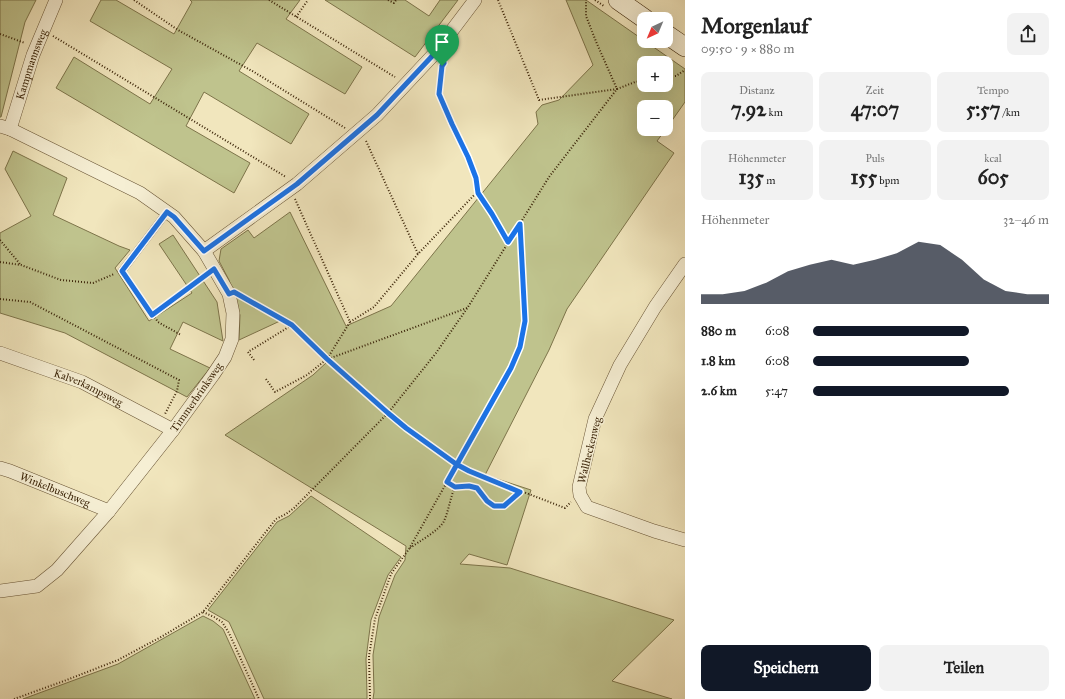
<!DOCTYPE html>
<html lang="de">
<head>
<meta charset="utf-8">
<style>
  :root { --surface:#fff; --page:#f2f2f2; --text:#222; --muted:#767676; --accent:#111827 }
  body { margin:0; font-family:"IM FELL Great Primer",serif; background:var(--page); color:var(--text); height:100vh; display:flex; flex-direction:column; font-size:15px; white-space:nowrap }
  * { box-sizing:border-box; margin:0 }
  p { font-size:13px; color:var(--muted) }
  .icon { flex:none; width:22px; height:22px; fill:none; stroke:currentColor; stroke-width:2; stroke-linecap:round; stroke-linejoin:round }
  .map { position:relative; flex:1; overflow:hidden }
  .side { display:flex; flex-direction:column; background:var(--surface); width:380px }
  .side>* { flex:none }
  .needle { width:26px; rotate:224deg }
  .fabs { position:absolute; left:637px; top:12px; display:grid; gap:8px }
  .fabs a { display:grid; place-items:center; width:36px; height:36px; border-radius:8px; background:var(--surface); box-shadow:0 4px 16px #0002; font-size:20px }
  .pin { position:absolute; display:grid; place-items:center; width:34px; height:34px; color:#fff; margin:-41px -17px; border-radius:50% 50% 50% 0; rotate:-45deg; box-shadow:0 0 4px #0007 }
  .pin .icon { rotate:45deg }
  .round { display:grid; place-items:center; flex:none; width:42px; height:42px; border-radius:8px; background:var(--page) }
  .overview { display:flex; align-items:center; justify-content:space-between; height:68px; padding:0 16px }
  h1 { font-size:22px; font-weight:700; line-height:30px }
  .figures { display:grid; grid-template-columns:repeat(3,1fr); gap:6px; height:68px; padding:4px 16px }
  .figures div { display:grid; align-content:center; border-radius:8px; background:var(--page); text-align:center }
  .figures b { font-size:20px; font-weight:700 }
  .figures small { font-size:11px; font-weight:400 }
  .figures p { font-size:11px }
  .chart { height:112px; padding:8px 16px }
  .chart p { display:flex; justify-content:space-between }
  .chart svg { width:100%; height:72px; margin-top:4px; fill:var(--accent); opacity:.7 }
  .button { display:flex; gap:8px; margin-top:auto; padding:8px 16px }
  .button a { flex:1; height:46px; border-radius:8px; background:var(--accent); color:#fff; font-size:16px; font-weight:700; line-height:46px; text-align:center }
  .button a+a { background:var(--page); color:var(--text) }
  ul { padding:0 16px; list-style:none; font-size:13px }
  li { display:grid; grid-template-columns:64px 48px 1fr; align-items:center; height:30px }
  li i { height:10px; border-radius:5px; background:var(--accent) }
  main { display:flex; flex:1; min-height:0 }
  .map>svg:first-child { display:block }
  .green { fill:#bfc38d; stroke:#7d744a; fill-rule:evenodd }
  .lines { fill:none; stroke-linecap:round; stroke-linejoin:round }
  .lane-casing { stroke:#685435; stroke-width:8 }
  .street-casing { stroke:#685435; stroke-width:14 }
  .secondary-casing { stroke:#3b2408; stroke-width:20 }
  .path { stroke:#3b2408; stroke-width:2; stroke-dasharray:1 2; stroke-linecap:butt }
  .lane { stroke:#f6efd4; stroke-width:7 }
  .street { stroke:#f6efd4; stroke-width:13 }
  .secondary { stroke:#f6efd4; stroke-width:19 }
  .route-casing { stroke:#fff; stroke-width:8 }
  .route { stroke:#1a73e8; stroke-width:5 }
  .labels { text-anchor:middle; stroke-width:3; stroke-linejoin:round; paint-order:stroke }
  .street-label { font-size:11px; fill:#3b2408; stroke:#f6efd4 }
</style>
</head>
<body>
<main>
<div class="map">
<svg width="685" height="699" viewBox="0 0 685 699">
  <rect width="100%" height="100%" fill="#f1e6bd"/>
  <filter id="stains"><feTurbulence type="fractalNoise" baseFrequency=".005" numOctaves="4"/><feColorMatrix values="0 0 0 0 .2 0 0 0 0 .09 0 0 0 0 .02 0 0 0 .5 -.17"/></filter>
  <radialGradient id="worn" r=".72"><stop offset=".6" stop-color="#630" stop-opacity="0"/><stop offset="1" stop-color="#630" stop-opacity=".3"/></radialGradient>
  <g class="green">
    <path d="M0,0H36L25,22L1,117H0Z"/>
    <path d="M101,0H116L174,34L192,2L190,0H300L286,19L362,67L345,94L257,43L239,71L309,114L291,144L204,92L186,126L250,163L234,193L56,88L74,57L150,104L172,69L90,21Z"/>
    <path d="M325,0H405L429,16L440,0H458L415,57Z"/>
    <path d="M566,0H586L685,69V102L666,129V107H644V129H666L657,141L674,153L567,309L549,350L485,475L531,490L507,565L469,554L460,564L510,568L674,620L612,681L672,699H373L374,692L373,655L379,617L395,575L405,560L406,546L225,435L313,375L327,362L290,327L280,321L239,340L240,315L229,280L219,261L221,249L248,230L254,238L290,212L346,326L391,306L538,124L536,112L542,105L559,100L593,65ZM644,63H666V85H644Z"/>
    <path d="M13,151L67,178L53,215L119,246L130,250L115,268L149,321L192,293L159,244L173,235L217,302L223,341L183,322L170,349L210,368L187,397L65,333L0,313V233L31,216L5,169Z"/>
    <path d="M311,496L401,557L388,575L371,620L366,659L367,694V699H264L229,622L208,610L277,522L289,516Z"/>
    <path d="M203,616L213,621L223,629L255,699H23L118,664Z"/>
  </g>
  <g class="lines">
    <g class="lane-casing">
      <path id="lane" d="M122,271L167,212"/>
    </g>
    <g class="street-casing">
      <g id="street">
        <path d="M0,126L10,129L140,193L174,217L204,251L229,294L233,313L232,339L225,357L213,375L173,430L109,511L57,570L37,586L0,591"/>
        <path id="s1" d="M10,129L33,55L56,0"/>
        <path d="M204,251L297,184L377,115L435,53L475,0"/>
        <path d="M685,264L655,307L620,365L595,419L579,487L580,495L587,507L654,531L685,540"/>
        <path id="s2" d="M0,353L82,382L173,430"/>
        <path id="s3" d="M0,468L10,471L109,511"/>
      </g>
    </g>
    <g class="secondary-casing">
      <g id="secondary">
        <path d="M618,0L645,19"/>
        <path d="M666,34L685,47"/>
      </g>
    </g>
    <g class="path">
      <path d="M134,0L178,30L254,72L345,128"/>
      <path d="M269,0L395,77"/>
      <path d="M388,0L394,3L396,0"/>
      <path d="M498,0L539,100L617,89L597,44L586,16V0"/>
      <path d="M595,0L604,6"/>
      <path d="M296,17L308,0"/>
      <path d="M0,34L25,43"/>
      <path d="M53,36L286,177"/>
      <path d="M443,64L441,66L439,94L452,124L467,157L475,178L478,193L492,214L508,242"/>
      <path d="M666,77L676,76L685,70"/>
      <path d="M366,141L418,254"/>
      <path d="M0,240L20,264"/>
      <path d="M0,262L21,265L61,280L93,283L114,274"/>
      <path d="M127,278L158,322L181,335"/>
      <path d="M242,296L292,325L327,359L406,428L456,464L469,471L565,508L571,502"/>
      <path d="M0,299L30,302L179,380L177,391L165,414"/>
      <path d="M153,315L204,276"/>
      <path d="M350,322L374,307L418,254L478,191"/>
      <path d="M328,359L467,308"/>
      <path d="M254,360L248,352L292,325"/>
      <path d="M266,379L275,392L307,375L327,359L350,322L295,199"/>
      <path d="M455,487C461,486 470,485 477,488C486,493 488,511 503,506C508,505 516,495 520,492"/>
      <path d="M410,548C418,542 440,530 444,521C449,510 450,498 455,487L447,482"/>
      <path d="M203,612L214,617L222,622L229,633L259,699"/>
      <path d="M14,699L64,681L118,660L161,637L203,612L276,519L286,514L294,508L388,413L436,353L468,307L549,177L617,89L635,82L644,81"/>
      <path d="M370,699L369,656L375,619L391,574L409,549L447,482L511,367L520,347L525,321L520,225"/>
    </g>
    <use href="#lane" class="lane"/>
    <use href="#street" class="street"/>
    <use href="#secondary" class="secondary"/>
  </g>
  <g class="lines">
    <g class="route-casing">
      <path id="route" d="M442,66L444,63L435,53L377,115L297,184L204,251L174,217L167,212L122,271L152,315L214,269L229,294L234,292L292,325L327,359L388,413L406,428L456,464L469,471L520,492L504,506H494L487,501L477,488L469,486L455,487L447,482L511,368L520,347L525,321L520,224L508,242L492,214L478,193L476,178L468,157L452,124L439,94L442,66"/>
    </g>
    <use href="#route" class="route"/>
  </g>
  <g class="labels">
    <g class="street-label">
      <text dy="4" stroke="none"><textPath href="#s1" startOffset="68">Kampmannsweg</textPath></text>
      <text dy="4" stroke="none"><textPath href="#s2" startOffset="95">Kalverkampsweg</textPath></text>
      <text transform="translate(196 397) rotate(-55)" y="4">Timmerbrinksweg</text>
      <text transform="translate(589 450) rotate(-76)" y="4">Wallheckenweg</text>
      <text dy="4" stroke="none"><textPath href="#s3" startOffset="59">Winkelbuschweg</textPath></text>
    </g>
  </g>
  <rect width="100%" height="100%" filter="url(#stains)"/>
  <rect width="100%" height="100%" fill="url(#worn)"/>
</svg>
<div class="fabs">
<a><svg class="needle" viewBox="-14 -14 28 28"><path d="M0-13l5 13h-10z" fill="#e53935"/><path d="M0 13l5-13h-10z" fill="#767676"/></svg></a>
<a>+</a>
<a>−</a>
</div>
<div class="pin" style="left:442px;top:66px;background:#1e9e55"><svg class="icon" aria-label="arrive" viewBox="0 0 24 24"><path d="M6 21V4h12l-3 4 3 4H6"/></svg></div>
</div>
<section class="side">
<div class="overview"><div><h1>Morgenlauf</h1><p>09:50 · 9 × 880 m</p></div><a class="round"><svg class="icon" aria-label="share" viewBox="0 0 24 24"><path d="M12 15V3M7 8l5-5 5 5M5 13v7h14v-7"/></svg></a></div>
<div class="figures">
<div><p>Distanz</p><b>7.92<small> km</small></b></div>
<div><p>Zeit</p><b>47:07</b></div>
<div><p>Tempo</p><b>5:57<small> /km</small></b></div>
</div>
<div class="figures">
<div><p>Höhenmeter</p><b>135<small> m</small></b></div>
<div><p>Puls</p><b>155<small> bpm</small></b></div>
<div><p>kcal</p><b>605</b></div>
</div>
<div class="chart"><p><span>Höhenmeter</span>32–46 m</p>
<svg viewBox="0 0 160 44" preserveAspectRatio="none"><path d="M0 44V38L10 38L20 36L30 31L40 24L50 20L60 17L70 20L80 17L90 13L100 6L110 8L120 17L130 29L140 36L150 38L160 38V44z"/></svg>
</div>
<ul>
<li><b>880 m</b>6:08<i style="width:66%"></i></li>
<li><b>1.8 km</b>6:08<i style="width:66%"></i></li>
<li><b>2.6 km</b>5:47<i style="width:83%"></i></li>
</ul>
<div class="button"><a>Speichern</a><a>Teilen</a></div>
</section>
</main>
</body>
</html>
